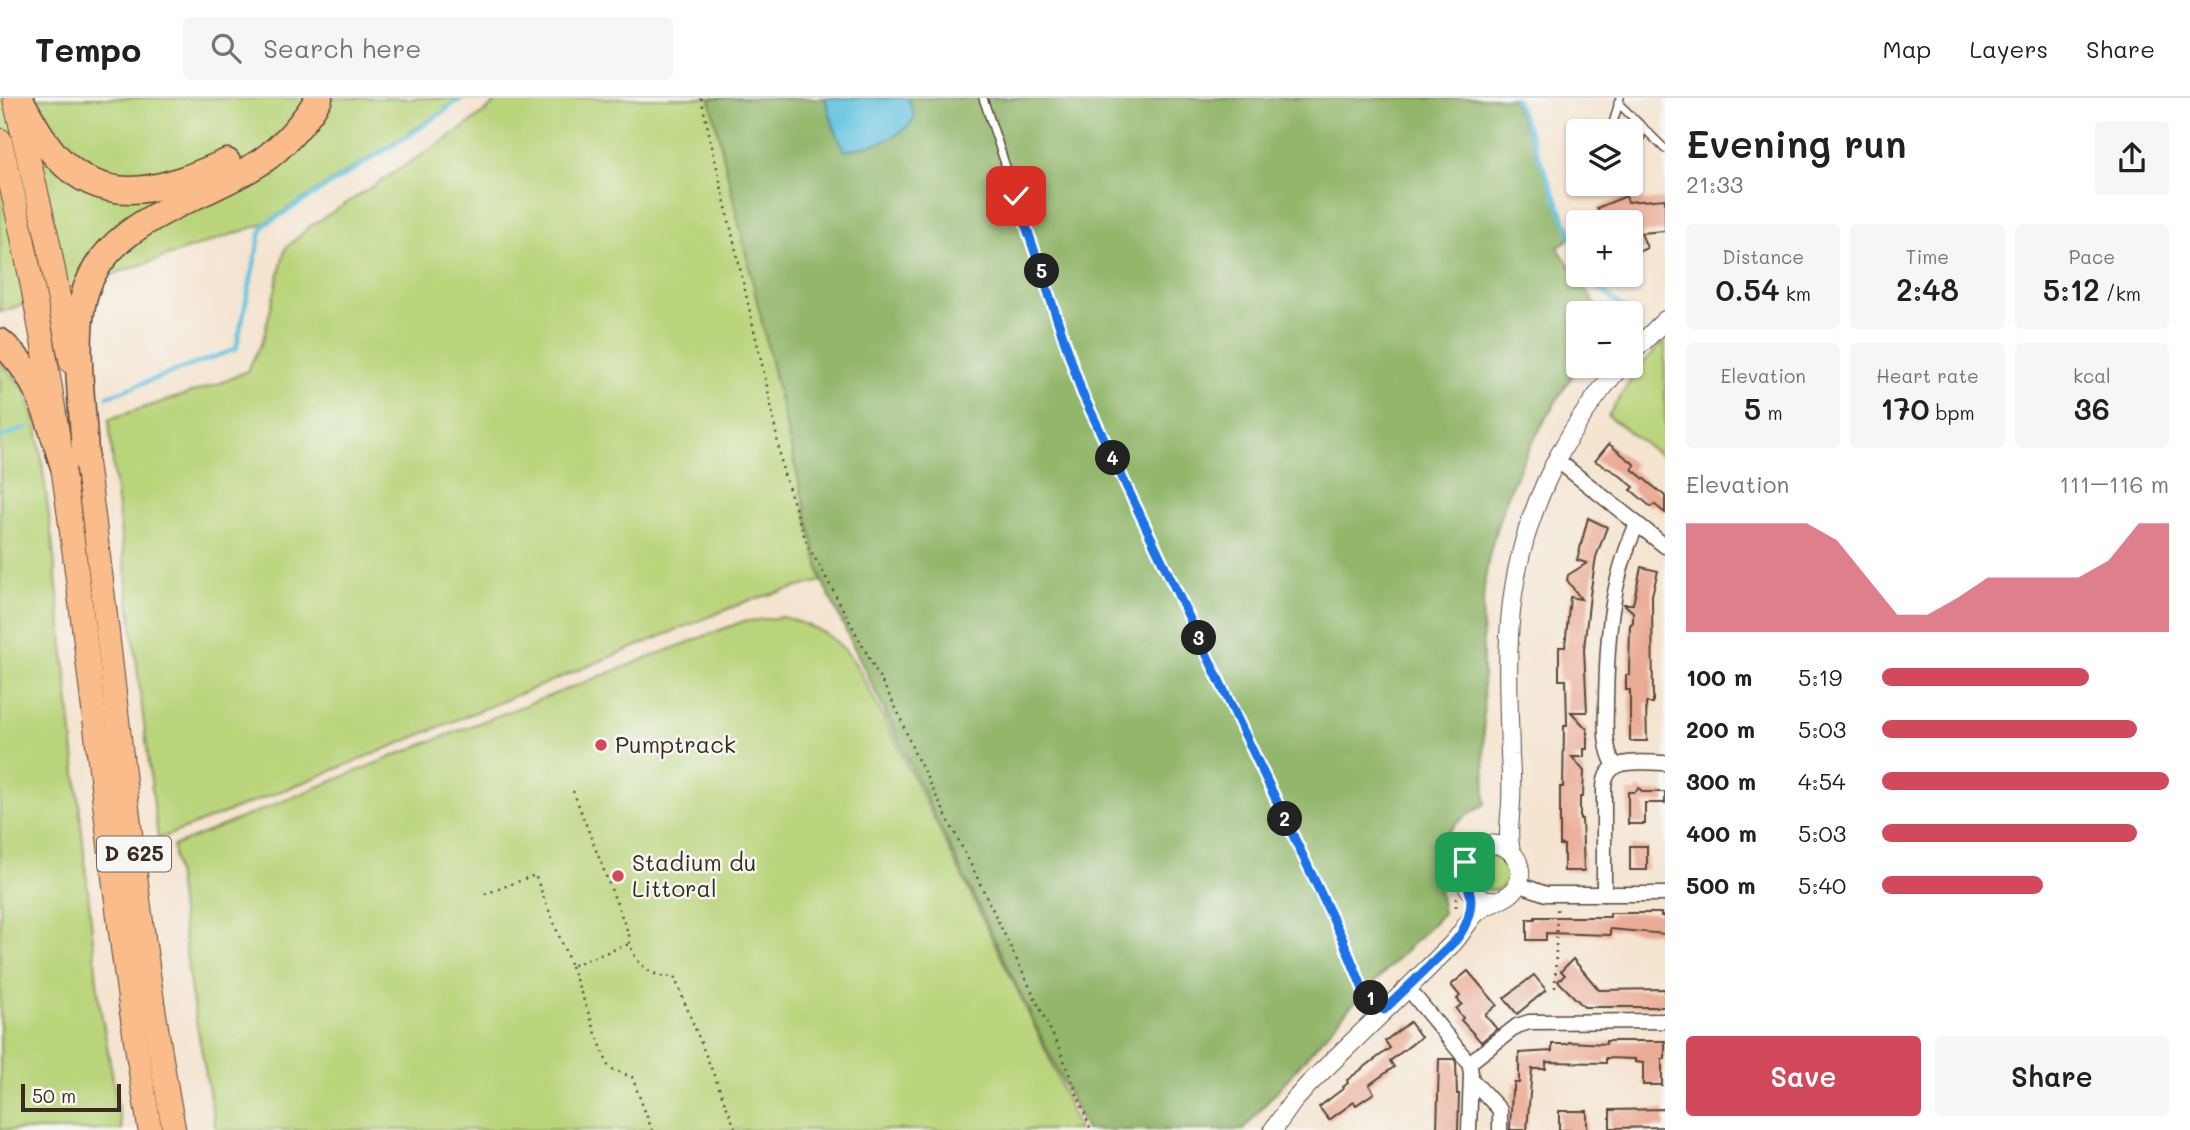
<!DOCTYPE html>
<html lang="en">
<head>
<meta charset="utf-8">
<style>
  :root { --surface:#fff; --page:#f6f6f6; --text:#202124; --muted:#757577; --line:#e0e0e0; --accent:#d1495b }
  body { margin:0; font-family:Mali,sans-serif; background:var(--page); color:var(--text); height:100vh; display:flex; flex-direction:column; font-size:26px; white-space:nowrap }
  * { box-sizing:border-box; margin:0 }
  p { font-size:23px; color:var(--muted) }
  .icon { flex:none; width:38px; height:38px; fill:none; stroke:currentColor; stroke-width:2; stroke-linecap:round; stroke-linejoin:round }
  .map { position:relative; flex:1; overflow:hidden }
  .sheet { display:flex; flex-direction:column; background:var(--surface); width:525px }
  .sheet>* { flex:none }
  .controls { position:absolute; left:1566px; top:21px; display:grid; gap:14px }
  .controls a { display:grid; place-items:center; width:77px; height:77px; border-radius:7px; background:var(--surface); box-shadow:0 2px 5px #0004; font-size:35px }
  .scale { position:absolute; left:21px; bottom:18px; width:100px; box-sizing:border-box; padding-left:7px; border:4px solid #3b2a1e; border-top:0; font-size:19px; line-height:24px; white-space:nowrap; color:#3b2a1e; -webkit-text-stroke:5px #f6f6f2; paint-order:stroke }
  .pin { position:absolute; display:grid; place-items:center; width:60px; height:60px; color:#fff; margin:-30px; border-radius:14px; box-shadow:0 4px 10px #0006 }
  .km { position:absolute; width:35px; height:35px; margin:-18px; border-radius:50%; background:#222; color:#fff; font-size:19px; line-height:35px; text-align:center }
  .round { display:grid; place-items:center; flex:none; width:74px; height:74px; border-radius:7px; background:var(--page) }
  .head { display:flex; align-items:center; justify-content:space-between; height:119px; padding:0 21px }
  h1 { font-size:38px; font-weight:600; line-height:52px }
  .metrics { display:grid; grid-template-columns:repeat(3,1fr); gap:10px; height:119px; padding:7px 21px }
  .metrics div { display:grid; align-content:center; border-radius:7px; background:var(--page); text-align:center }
  .metrics b { font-size:30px; font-weight:600 }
  .metrics small { font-size:19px; font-weight:400 }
  .metrics p { font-size:19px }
  .chart { height:196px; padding:14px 21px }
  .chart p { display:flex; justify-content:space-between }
  .chart svg { width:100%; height:126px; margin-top:7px; fill:var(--accent); opacity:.7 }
  .cta { display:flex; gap:14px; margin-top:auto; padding:14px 21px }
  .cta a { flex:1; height:80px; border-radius:7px; background:var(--accent); color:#fff; font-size:28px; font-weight:600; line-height:80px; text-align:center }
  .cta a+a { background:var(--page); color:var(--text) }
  ul { padding:0 21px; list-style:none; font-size:23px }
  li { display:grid; grid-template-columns:112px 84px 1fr; align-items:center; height:52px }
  li i { height:18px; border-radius:9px; background:var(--accent) }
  header { display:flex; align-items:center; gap:42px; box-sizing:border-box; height:98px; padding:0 35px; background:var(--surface); border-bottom:2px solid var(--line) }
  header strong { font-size:33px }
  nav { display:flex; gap:38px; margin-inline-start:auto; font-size:24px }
  .search { width:490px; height:63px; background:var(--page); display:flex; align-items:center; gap:18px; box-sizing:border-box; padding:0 24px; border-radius:7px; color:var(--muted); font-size:26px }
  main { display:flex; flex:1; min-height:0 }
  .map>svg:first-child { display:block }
  .green { fill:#b9d47a; stroke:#7a7f4c; stroke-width:2 }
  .forest { fill:#92b66a; stroke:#667044; stroke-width:2 }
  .water { fill:#63c4e1; stroke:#4f7780; stroke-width:2 }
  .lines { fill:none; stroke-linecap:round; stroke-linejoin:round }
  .stream { stroke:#63c4e1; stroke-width:4.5 }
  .building { fill:#ebac96 }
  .service-casing { stroke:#574639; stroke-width:10 }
  .minor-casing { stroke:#574639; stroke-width:17 }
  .tertiary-casing { stroke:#574639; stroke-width:20 }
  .trunk-casing { stroke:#574639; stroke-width:25 }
  .motorway-casing { stroke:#574639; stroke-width:29 }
  .path { stroke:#574639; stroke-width:2.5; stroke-dasharray:2 5; stroke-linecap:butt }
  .service { stroke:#fff; stroke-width:7 }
  .minor { stroke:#fff; stroke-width:14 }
  .tertiary { stroke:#fff; stroke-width:18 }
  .trunk { stroke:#f9bc8a; stroke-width:23 }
  .motorway { stroke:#f9bc8a; stroke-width:26 }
  .route-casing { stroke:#fff; stroke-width:14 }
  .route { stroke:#1a73e8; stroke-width:9 }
  .poi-dot { fill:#d1495b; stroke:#f6f6f2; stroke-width:2.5 }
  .labels { text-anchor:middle; stroke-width:5; stroke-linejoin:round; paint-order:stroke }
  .shield { fill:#f6f6f2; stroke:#73675e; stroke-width:2 }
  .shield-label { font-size:21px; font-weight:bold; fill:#3b2a1e }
  .poi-label { font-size:23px; fill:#3b2a1e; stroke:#f6f6f2; text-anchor:start }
</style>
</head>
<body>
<header>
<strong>Tempo</strong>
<div class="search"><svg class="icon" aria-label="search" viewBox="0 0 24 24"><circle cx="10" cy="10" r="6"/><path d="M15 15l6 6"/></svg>Search here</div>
<nav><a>Map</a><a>Layers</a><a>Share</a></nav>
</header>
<main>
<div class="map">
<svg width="1665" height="1032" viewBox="0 0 1665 1032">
  <rect width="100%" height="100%" fill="#f6f6f2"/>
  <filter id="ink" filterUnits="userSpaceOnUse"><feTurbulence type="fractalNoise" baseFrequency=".0143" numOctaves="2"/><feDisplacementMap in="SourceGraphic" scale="14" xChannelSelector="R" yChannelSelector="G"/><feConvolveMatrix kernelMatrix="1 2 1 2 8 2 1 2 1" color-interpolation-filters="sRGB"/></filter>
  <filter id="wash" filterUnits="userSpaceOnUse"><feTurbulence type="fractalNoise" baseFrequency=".00686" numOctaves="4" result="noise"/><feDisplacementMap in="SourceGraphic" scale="28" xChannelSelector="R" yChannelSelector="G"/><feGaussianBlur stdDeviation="1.57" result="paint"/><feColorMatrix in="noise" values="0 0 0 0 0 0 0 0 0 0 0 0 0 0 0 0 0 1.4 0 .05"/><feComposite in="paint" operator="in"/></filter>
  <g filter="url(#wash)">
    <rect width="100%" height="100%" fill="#f5e4d0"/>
    <g class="green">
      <path d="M0,0H464L263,126L0,214Z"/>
      <path d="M499,0H710L822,483L750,502L312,681L158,741L114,378L109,321L221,285L247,273L263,242L285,151L309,129L456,35L486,13Z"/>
      <path d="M1665,243V361L1608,318L1640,268Z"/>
      <path d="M0,264L26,292L38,334L53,449L99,902L122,1032H0Z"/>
      <path d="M783,519C818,529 839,539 858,570C907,665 954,761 1000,857C1028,915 1057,972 1078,1032H216L191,895L173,748L406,653L741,524Z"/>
      <circle cx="1492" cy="775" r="17"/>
    </g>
    <path class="forest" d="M710,0H1512L1573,137L1558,150L1601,215H1578V268H1581L1574,275C1533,338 1496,405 1485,481C1481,513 1483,545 1483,577C1484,620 1484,663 1485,706C1476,712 1465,718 1457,725C1429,750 1437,783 1443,815L1351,908L1243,1032H1086L822,483Z"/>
    <path class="water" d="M825,0H908L915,20C894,45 876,46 845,53L834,29Z"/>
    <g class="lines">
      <g class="stream">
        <path d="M1515,0L1578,154"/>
        <path d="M1589,177L1597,188L1628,215"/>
        <path d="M108,298L236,251L261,133L266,126L413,35L442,15L460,0"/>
        <path d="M0,340L27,329"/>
      </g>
    </g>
    <g id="blocks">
      <g class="building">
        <path d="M1626,98L1628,104L1665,101V133L1641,135L1647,150L1631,157V124H1603L1597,110Z"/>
        <path d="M1609,346L1635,367L1632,371L1665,398V415L1654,406L1651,409L1631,392L1634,389L1618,376L1595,363Z"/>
        <path d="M1588,420L1607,429L1596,459L1590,497L1584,551L1587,614H1571L1587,631V651H1584V659H1572L1584,673L1583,699H1580V721H1582L1584,773H1564V747H1560V689H1563L1564,628H1567L1566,582H1559V549H1565L1570,499L1581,501L1567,482L1568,477L1587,465L1577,462Z"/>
        <path d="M1641,469L1658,473L1652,497L1653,605H1646L1647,643H1630V592H1626V577H1629L1630,527L1633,524V514L1624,506H1633Z"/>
        <path d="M1639,690L1643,694H1665V705H1645V726H1628V694H1635Z"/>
        <rect x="1630" y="748" width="17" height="24"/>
        <path d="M1610,815H1661V818H1665V836L1610,831V837L1546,835V842H1527V821H1535V819H1610Z"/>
        <path d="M1573,861L1599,892L1665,891V909H1584L1558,883L1565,877L1561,873Z"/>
        <path d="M1468,873L1497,907L1485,917L1497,931L1481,944L1461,922L1463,920L1456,911L1462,906L1457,901L1460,898L1451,887Z"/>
        <path d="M1534,877L1546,892L1517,916L1504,900Z"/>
        <path d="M1410,924L1421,939L1390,963L1394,969L1369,987L1374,995L1356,1007L1354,1004L1329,1022L1319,1009L1344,990L1343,989L1348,985L1347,982L1390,950L1385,943Z"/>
        <path d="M1606,943H1665V961H1662V987H1643V965L1635,964V961L1606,960V965L1546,964V971H1532L1527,1032H1510L1512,993H1514V985H1519V955L1552,953V946H1567L1569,944L1606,946Z"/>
        <path d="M1439,961H1454L1456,964L1457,996H1459L1458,1032H1437Z"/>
        <path d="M1665,1011V1029L1610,1030V1012Z"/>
        <rect x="1559" y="1013" width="28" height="19"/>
      </g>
    </g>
  </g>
  <g filter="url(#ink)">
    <use href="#blocks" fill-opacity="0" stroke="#574639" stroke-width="2"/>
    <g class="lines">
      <g class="service-casing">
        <g id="service">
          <path d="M983,0L1082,295L1342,840L1363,891L1384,911"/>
          <path d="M1618,5L1665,51"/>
          <path d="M1611,33L1620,0"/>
          <path d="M1631,75L1643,29"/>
        </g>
      </g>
      <g class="minor-casing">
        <g id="minor">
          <path d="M1557,362L1665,448"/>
          <path d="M1615,668C1603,648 1606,627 1606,605C1607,542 1610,484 1637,426"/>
          <path d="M1518,786L1546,796H1665"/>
          <path d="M1604,796V690C1605,657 1641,665 1665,665"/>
          <path d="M1407,889L1469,965L1471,975L1469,1032"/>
          <path d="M1469,965L1517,928L1529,924L1665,923"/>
          <path d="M1471,981L1500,1012V1032"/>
        </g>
      </g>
      <g class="tertiary-casing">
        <g id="tertiary">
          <path d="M1631,256L1665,222"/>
          <path d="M1511,753C1507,737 1510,722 1511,705C1512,689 1511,673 1510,657C1509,609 1506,561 1511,513C1520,422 1561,336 1621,268"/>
          <path d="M1273,1032L1292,1005L1308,987C1357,939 1407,892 1454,844C1462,835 1468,823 1477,814C1489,803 1509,803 1517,788C1528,767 1509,742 1486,747C1450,754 1459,807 1499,802"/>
        </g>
      </g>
      <g class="trunk-casing">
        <g id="trunk">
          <path d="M15,3L48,143L71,264"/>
          <path d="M0,42C82,366 93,703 150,1032"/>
          <path d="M83,339C116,570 131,803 174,1032"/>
        </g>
      </g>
      <g class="motorway-casing">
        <g id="motorway">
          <path d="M19,0C31,20 41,42 57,59C109,114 169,89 227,64"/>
          <path d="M0,244C38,275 49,321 63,366"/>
          <path d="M85,356C83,309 73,247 83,202C102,120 202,104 262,63C286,46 304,24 319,0"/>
        </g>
      </g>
      <g class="path">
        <path d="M701,0L769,297L783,373L808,449L822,472L898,614L914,654L975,775L1060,952L1091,1032"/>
        <path d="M573,693L629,837C629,860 650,882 674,878L736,1032"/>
        <path d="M485,796L535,777L571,868L629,846"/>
        <path d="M1456,800V814"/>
        <path d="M571,868L609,970L632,979L652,1032"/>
        <path d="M1555,890L1557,810"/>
      </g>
      <use href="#service" class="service"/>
      <use href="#minor" class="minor"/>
      <use href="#tertiary" class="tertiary"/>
      <use href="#trunk" class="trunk"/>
      <use href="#motorway" class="motorway"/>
    </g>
  </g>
  <g class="lines" filter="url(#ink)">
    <g class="route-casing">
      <path id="route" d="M1016,98L1082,295L1342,840L1363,891L1384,912L1456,842C1466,830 1475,808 1469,792C1466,781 1462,776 1465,764"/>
    </g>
    <use href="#route" class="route"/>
  </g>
  <g class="poi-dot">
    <circle cx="601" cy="647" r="7"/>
    <circle cx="618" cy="778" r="7"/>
  </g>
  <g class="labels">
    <rect class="shield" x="97" y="738.5" width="74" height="35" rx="5"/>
    <g class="shield-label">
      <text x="134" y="763">D 625</text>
    </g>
    <g class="poi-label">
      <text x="615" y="655">Pumptrack</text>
      <text x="632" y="773">Stadium du<tspan x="632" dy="26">Littoral</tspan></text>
    </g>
  </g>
</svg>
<div class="controls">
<a><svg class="icon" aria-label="layers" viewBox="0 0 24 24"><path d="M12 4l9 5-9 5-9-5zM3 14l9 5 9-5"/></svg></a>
<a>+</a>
<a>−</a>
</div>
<div class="scale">50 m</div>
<div class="pin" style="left:1465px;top:764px;background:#1e9e55"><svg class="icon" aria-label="arrive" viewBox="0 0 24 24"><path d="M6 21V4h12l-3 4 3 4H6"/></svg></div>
<div class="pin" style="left:1016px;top:98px;background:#d93025"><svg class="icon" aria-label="check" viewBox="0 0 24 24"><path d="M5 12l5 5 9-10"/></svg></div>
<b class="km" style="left:1371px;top:900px">1</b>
<b class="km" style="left:1285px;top:721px">2</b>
<b class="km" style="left:1199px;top:540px">3</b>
<b class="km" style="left:1113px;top:360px">4</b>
<b class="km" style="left:1042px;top:173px">5</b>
</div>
<section class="sheet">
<div class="head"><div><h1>Evening run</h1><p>21:33</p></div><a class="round"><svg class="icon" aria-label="share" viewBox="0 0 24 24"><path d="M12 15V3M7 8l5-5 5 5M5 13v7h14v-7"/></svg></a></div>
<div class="metrics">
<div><p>Distance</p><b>0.54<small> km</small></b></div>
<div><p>Time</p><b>2:48</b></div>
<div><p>Pace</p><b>5:12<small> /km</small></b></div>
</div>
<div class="metrics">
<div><p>Elevation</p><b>5<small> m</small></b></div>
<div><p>Heart rate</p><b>170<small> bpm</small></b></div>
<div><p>kcal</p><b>36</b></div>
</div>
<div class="chart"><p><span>Elevation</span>111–116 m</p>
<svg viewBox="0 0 160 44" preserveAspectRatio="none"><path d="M0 44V6L10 6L20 6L30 6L40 6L50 12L60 25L70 38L80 38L90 32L100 25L110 25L120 25L130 25L140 19L150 6L160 6V44z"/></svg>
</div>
<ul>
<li><b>100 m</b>5:19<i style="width:72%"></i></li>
<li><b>200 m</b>5:03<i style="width:89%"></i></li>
<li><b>300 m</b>4:54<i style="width:100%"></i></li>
<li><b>400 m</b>5:03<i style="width:89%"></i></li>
<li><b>500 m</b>5:40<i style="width:56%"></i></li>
</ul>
<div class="cta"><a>Save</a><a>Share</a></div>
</section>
</main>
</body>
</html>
